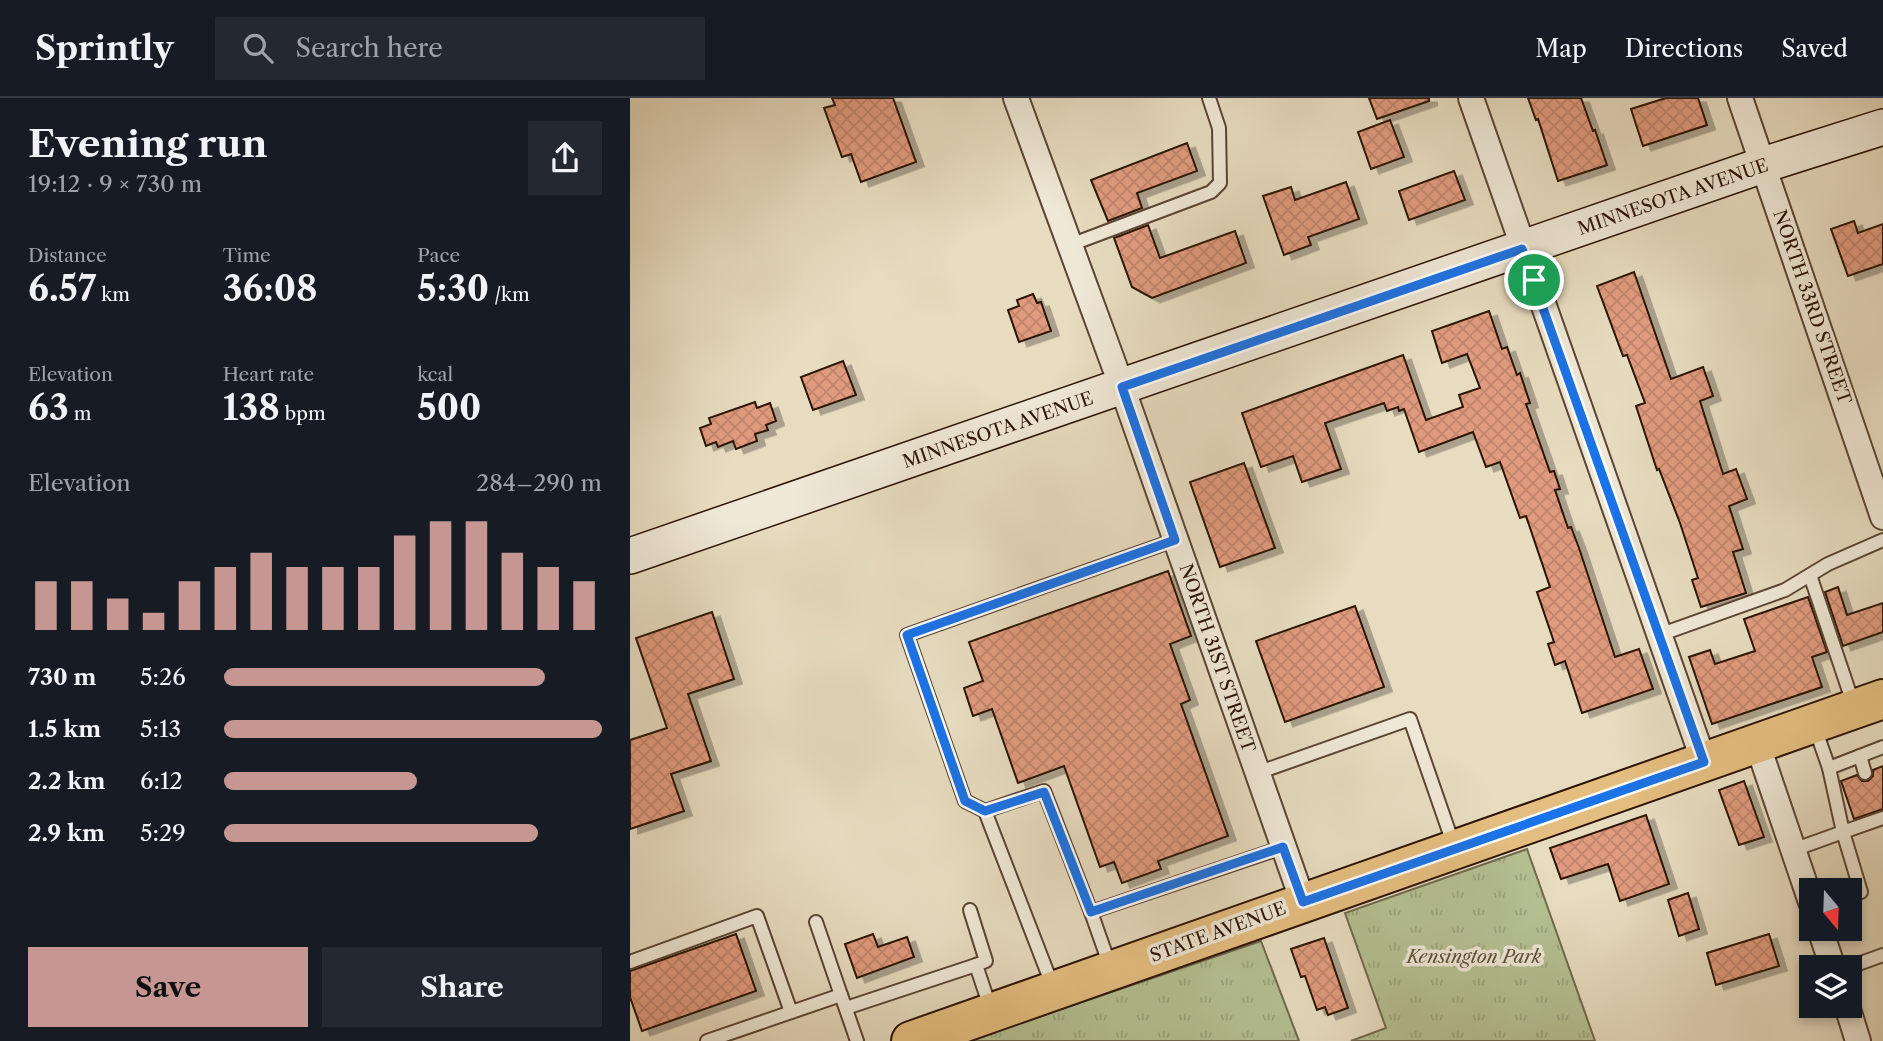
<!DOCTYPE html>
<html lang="en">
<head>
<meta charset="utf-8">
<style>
  :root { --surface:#171b24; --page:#242831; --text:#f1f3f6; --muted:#9ea1a6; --line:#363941; --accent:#c59692 }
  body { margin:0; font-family:"Libre Caslon Text",serif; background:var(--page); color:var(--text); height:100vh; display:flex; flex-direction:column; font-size:26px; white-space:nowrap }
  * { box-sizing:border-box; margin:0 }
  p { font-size:23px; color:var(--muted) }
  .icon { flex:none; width:38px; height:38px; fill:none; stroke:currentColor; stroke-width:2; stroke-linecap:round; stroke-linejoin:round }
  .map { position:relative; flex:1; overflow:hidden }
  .drawer { display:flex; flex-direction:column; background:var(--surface); width:630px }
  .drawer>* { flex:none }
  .needle { width:46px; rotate:161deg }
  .fabs { position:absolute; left:1169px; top:780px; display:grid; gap:14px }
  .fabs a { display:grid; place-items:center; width:63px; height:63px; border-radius:0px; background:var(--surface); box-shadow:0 4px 10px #0003; font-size:35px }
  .pin { position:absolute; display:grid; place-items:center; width:60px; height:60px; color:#fff; margin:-30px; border:4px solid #fff; border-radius:50%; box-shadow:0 2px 7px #0007 }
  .round { display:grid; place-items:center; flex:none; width:74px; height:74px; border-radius:0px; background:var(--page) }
  .headline { display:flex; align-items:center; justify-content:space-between; height:119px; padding:0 28px }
  h1 { font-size:38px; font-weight:800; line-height:52px }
  .metrics { display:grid; grid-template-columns:repeat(3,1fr); gap:10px; height:119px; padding:7px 28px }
  .metrics div { display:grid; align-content:center }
  .metrics b { font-size:35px; font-weight:800 }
  .metrics small { font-size:19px; font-weight:400 }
  .metrics p { font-size:19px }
  .chart { height:196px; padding:14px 28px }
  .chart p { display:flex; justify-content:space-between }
  .chart svg { width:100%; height:126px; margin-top:7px; stroke:var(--accent); stroke-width:6 }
  .button { display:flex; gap:14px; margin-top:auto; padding:14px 28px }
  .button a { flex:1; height:80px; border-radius:0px; background:var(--accent); color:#111; font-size:28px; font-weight:800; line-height:80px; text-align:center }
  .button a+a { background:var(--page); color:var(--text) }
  ul { padding:0 28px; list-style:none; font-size:23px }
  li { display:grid; grid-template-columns:112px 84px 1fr; align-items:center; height:52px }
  li i { height:18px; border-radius:9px; background:var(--accent) }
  header { display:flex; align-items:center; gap:42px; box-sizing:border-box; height:98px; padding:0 35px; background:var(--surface); border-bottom:2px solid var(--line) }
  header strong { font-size:33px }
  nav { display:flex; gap:38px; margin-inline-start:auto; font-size:24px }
  .search { width:490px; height:63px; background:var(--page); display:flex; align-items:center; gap:18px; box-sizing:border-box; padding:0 24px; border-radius:0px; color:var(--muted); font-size:26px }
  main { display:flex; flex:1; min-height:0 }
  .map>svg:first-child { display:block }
  .park { fill:url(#park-tufts); stroke:#70694c; stroke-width:2 }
  .building { fill:url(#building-cross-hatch); stroke:#2b1204; stroke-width:2; filter:url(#shadow) }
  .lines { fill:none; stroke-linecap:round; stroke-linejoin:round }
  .service-casing { stroke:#5a4433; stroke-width:16 }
  .minor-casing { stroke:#5a4433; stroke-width:28 }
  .secondary-casing { stroke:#2b1204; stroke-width:38 }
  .primary-casing { stroke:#2b1204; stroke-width:42 }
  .service { stroke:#efe8d6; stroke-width:12 }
  .minor { stroke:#efe8d6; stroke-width:24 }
  .secondary { stroke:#efe8d6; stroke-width:35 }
  .primary { stroke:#e4be80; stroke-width:38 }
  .route-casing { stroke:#fff; stroke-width:14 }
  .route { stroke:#1a73e8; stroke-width:9 }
  .labels { text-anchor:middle; stroke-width:7; stroke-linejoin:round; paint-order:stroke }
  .street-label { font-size:18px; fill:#2b1204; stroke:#efe8d6 }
  .park-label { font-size:18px; font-style:italic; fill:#5b4f36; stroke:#efe8d6 }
</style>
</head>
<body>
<header>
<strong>Sprintly</strong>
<div class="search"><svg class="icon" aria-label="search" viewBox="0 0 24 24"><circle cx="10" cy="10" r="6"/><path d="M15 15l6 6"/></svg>Search here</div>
<nav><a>Map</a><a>Directions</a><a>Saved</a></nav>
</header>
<main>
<section class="drawer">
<div class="headline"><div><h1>Evening run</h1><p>19:12 · 9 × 730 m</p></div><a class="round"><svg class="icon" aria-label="share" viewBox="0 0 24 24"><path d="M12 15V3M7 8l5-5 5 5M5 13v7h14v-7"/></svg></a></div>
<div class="metrics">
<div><p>Distance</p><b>6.57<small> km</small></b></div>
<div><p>Time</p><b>36:08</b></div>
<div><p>Pace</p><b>5:30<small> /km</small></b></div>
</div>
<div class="metrics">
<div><p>Elevation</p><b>63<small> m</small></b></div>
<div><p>Heart rate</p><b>138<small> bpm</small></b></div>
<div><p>kcal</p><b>500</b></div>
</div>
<div class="chart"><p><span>Elevation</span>284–290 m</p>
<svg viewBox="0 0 160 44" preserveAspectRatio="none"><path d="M5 44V27M15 44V27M25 44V33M35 44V38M45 44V27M55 44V22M65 44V17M75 44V22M85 44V22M95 44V22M105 44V11M115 44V6M125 44V6M135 44V17M145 44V22M155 44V27"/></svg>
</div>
<ul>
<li><b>730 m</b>5:26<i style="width:85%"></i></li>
<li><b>1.5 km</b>5:13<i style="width:100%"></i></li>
<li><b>2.2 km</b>6:12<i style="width:51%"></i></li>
<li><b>2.9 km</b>5:29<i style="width:83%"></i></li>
</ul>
<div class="button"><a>Save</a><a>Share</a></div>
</section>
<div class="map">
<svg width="1253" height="943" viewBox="0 0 1253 943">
  <defs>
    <pattern id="park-tufts" width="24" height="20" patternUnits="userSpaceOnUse" patternTransform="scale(1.75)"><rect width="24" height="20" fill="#b4c093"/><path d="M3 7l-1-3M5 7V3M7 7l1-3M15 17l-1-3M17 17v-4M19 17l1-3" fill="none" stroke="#9ba47d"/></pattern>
    <pattern id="building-cross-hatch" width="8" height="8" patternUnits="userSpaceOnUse" patternTransform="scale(1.75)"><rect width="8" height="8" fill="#e09b7e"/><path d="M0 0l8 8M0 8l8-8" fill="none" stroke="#c0846b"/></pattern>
    <filter id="shadow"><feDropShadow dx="8" dy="4.5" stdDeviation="0" flood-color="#0004"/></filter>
  </defs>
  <rect width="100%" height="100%" fill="#e7dcc0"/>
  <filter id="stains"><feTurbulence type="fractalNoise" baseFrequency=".00286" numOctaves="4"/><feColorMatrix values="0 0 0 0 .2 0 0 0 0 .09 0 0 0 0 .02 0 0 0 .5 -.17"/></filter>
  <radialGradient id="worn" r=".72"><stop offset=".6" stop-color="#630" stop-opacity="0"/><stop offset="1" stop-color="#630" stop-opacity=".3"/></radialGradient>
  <g class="park">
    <path d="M897,751L965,943H721L756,930L715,815Z"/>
    <path d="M631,843L669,943H338Z"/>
  </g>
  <g class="building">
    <path d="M202,0H263L286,64L231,84L221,56L212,59L194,10L205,7Z"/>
    <path d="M739,0H799V3L747,21Z"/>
    <path d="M898,0H951L963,33L965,32L977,67L928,83L908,21L906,22Z"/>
    <path d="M1036,0H1068L1077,27L1013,48L1001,11Z"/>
    <path d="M760,22L774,59L741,71L728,34Z"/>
    <path d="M557,45L567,73L507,95L512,110L478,123L461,82Z"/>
    <path d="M824,73L835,102L779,122L769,93Z"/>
    <path d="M716,84L729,121L678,139L681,147L654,157L633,98L661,89L665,102Z"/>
    <path d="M1224,123L1228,135L1253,126V166L1218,178L1201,131Z"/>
    <path d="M518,127L530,160L605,133L616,165L522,200L502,189L484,140Z"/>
    <path d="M1004,174L1041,281L1073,269L1083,298L1070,303L1093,376L1106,371L1117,401L1099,408L1113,451L1103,454L1116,495L1071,509L1062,482L1068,480L1050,425L1029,371L1027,372L1006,308L1015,305L997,257L993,258L967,188Z"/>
    <path d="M403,196L407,205L411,204L421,233L389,244L378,212L389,208L387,202Z"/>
    <path d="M859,213L872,251L877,249L887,277L890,275L900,305L896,306L920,374L924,373L930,391L925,392L938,430L941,429L949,450L985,559L1009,551L1023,591L952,615L935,563L925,567L918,546L924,544L907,494L920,489L896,418L890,420L870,364L856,369L843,334L789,354L774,311L769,313L768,309L757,313L754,305L695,325L711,371L672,384L663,358L631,369L612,315L773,257L796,322L833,309L829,297L850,290L837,256L812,265L802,233Z"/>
    <path d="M213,263L226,297L183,312L171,279Z"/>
    <path d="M125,304L127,310L140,305L146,323L136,327L138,332L125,336L127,343L106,351L103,343L88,349L86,344L76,348L70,330L81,326L79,320Z"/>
    <path d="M614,365L645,450L590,469L560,384Z"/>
    <path d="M538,473L561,538L540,546L560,602L551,606L598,738L528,763L531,771L492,785L484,764L470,769L434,668L388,685L362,611L343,618L334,590L353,583L339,544Z"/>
    <path d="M1208,489L1217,517L1253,505V534L1213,548L1195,494Z"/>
    <path d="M1178,499L1197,554L1182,559L1192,589L1082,626L1059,559L1080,552L1085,566L1125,553L1114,521Z"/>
    <path d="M725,508L754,589L655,624L626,543Z"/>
    <path d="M82,514L104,581L58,596L81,663L41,676L54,713L0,731V642L37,630L6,540Z"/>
    <path d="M1253,668V711L1224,721L1211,683L1227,677L1232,683H1238L1243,678V672Z"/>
    <path d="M1114,683L1134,739L1109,747L1089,692Z"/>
    <path d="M1016,717L1039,786L990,803L978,766L931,781L920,750Z"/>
    <path d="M1058,795L1069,831L1049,838L1038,802Z"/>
    <path d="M106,836L126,893L12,933L0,899V873Z"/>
    <path d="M243,836L248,849L277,839L284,859L227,880L215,846Z"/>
    <path d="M1139,836L1149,868L1086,887L1077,855Z"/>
    <path d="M694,840L718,910L698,917L695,909L687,912L675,878L671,879L661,851Z"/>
  </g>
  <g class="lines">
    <g class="service-casing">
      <g id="service">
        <path d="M440,147L581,94L590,85L589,30L579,0"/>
        <path d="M1180,477L1224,608"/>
        <path d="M1029,537L1155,492L1198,466L1253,442"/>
        <path d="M1185,630L1199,670"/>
        <path d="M1230,658L1235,675"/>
        <path d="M627,675L780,621L824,748"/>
        <path d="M355,713L414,693L461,814"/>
        <path d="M1163,752L1213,734L1199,670L1253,649"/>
        <path d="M1220,798L1231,794L1213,734L1253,720"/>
        <path d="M340,812L356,863L346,867"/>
        <path d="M186,824L211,897"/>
        <path d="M0,864L127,818L161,914"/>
        <path d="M480,868L461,814L654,749"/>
        <path d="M1217,870L1253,857"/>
        <path d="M423,889L355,713L335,703L277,537L545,442"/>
        <path d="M216,910L346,867L360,909"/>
        <path d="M77,943L211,897L227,943"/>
      </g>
    </g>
    <g class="minor-casing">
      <g id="minor">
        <path d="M386,0L492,289L673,804"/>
        <path d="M841,0L1074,664"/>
        <path d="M1110,0L1253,419"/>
        <path d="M1127,645L1181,804"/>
        <path d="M1190,831L1203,870"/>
        <path d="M1217,908L1228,943"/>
      </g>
    </g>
    <g class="secondary-casing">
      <path id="secondary" d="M0,458L1133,67L1253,29"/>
    </g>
    <g class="primary-casing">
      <path id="primary" d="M281,943L1253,601"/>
    </g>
    <use href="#service" class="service"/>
    <use href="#minor" class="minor"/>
    <use href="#secondary" class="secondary"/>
    <use href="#primary" class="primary"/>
  </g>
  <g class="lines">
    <g class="route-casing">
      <path id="route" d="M892,151L1074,664L673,804L653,749L461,814L414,694L355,713L335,703L277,537L545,442L492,289Z"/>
    </g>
    <use href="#route" class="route"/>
  </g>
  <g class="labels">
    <g class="street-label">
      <text transform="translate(1043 99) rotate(-19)" y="6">MINNESOTA AVENUE</text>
      <text transform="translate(1182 209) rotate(71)" y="6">NORTH 33RD STREET</text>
      <text transform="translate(368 332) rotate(-19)" y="6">MINNESOTA AVENUE</text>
      <text transform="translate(587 560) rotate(71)" y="6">NORTH 31ST STREET</text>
      <text transform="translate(588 834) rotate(-20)" y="6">STATE AVENUE</text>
    </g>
    <g class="park-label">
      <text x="844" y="865">Kensington Park</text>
    </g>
  </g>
  <rect width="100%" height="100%" filter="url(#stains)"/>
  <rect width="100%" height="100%" fill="url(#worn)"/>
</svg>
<div class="fabs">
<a><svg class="needle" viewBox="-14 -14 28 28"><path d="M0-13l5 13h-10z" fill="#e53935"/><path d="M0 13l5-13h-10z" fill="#9ea1a6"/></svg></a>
<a><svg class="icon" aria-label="layers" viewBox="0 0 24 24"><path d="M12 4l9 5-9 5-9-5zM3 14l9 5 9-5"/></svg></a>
</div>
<div class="pin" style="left:904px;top:182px;background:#1e9e55"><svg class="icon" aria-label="arrive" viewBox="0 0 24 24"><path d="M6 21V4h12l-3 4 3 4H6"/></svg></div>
</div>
</main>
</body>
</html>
